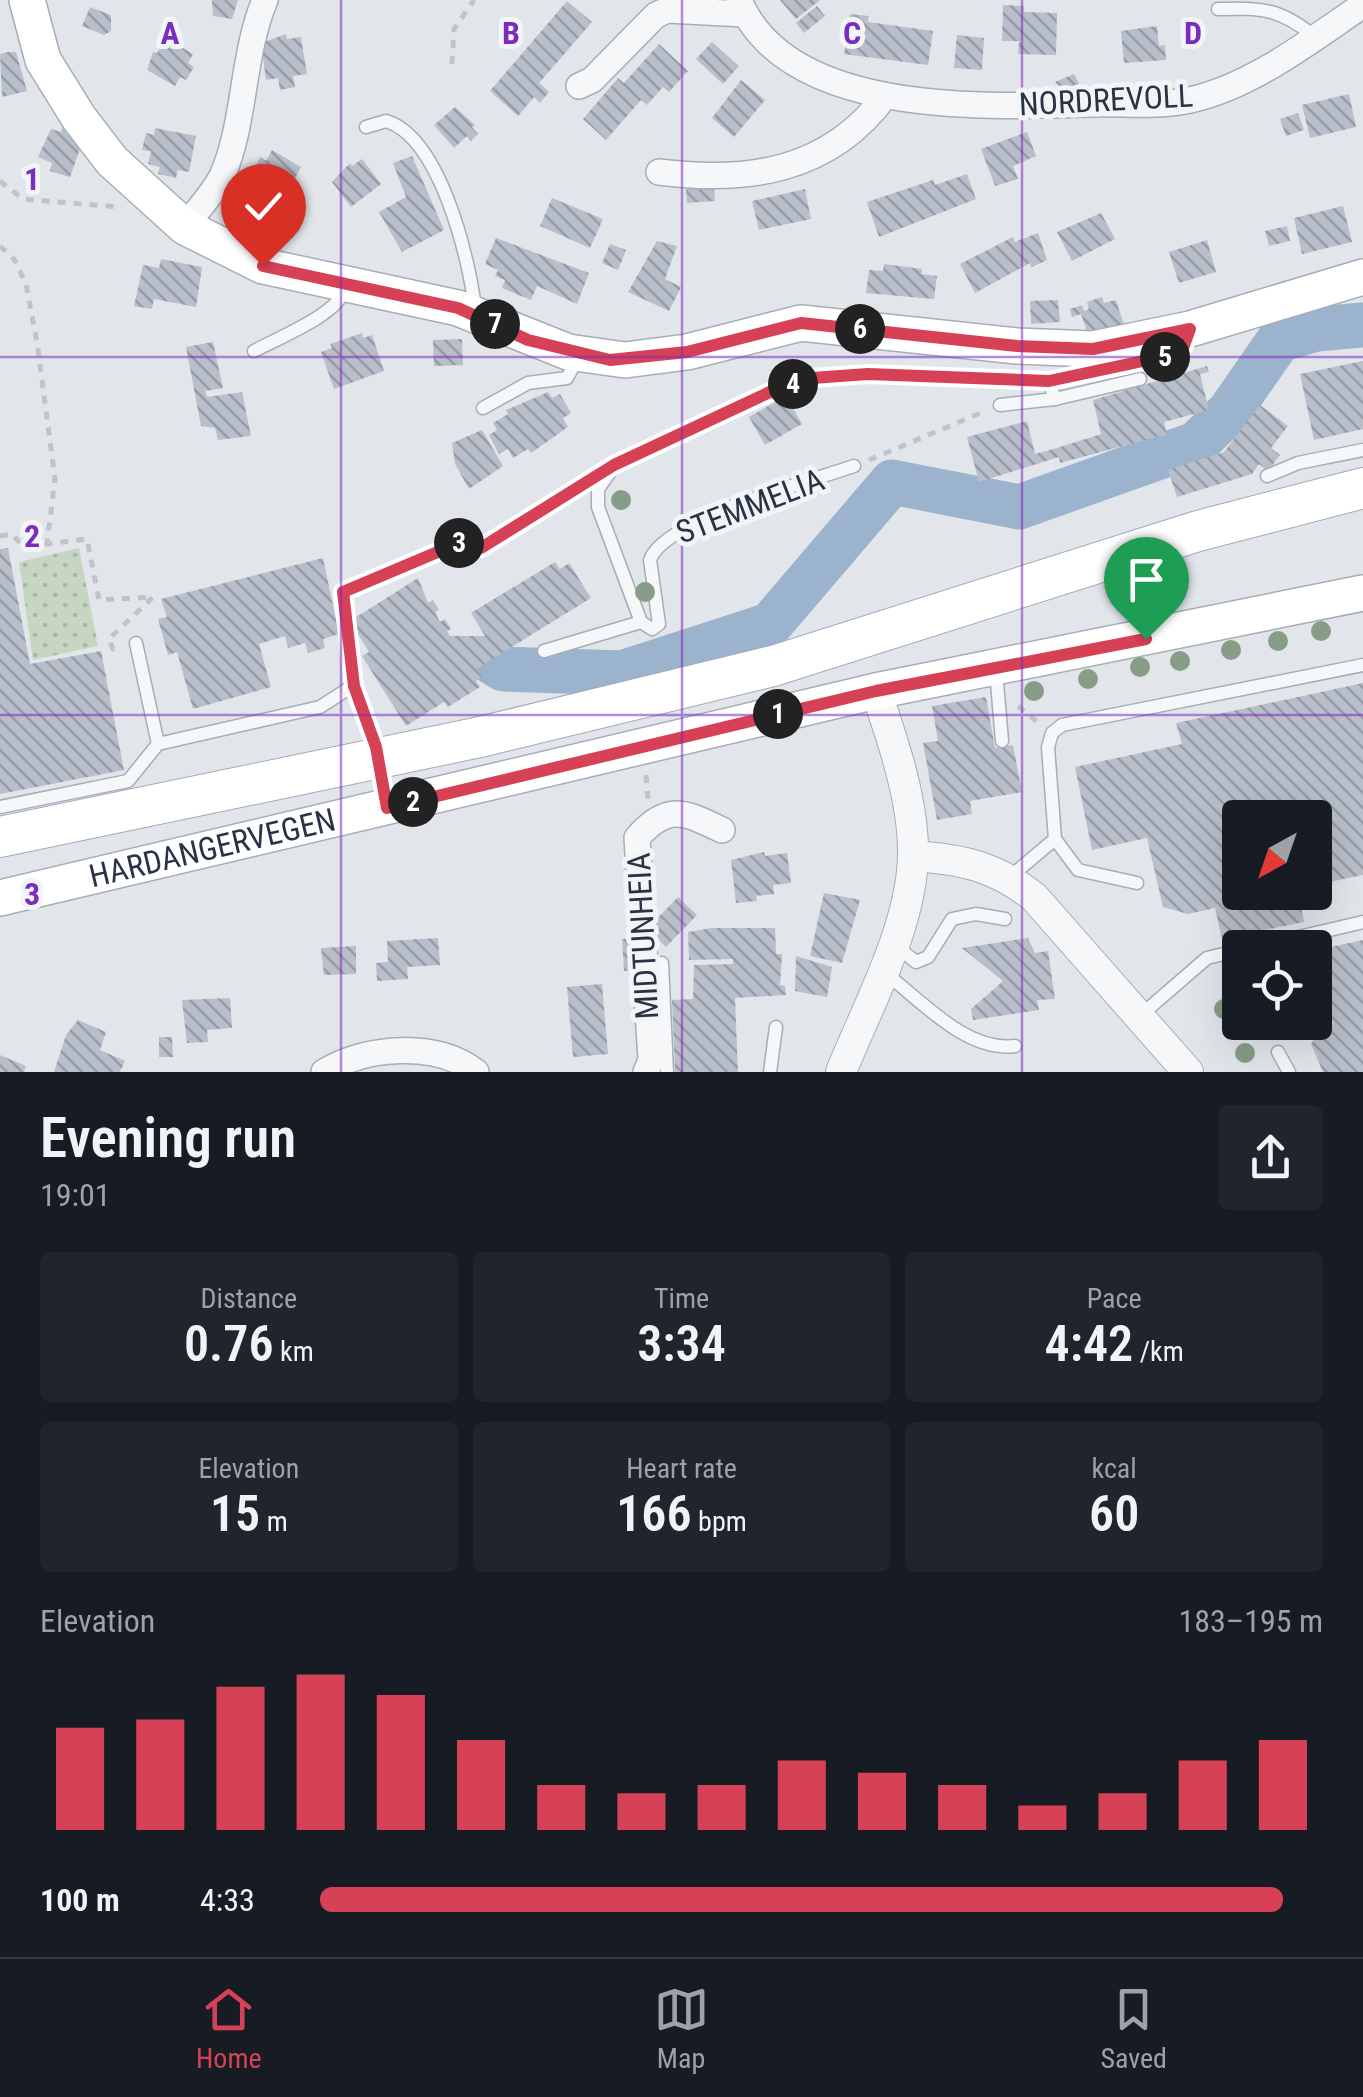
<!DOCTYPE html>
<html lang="en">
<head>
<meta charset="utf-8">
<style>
  :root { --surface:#171b24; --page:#20242c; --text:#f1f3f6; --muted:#9ea1a6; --line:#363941; --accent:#d64156 }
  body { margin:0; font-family:"Roboto Condensed",sans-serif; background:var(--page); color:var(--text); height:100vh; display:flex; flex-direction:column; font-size:38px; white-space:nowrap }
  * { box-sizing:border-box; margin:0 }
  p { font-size:32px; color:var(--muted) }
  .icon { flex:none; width:55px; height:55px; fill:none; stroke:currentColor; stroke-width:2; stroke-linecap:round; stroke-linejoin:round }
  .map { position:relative; height:1072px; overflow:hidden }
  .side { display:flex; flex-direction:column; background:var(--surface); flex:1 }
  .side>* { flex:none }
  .needle { width:65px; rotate:220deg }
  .buttons { position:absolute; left:1222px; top:800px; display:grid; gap:20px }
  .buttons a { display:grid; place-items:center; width:110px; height:110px; border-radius:10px; background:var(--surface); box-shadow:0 10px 40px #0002; font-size:50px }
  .pin { position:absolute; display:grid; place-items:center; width:85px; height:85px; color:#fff; margin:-102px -42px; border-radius:50% 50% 50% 0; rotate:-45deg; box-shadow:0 0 10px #0007 }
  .pin .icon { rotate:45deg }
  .km { position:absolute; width:50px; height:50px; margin:-25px; border-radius:50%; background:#222; color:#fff; font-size:28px; line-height:50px; text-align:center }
  .round { display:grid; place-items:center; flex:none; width:105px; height:105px; border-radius:10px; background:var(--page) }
  .overview { display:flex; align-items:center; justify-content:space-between; height:170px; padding:0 40px }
  h1 { font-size:55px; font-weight:600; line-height:75px }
  .stats { display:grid; grid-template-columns:repeat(3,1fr); gap:15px; height:170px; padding:10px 40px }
  .stats div { display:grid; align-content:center; border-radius:10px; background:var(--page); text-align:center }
  .stats b { font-size:50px; font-weight:600 }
  .stats small { font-size:28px; font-weight:400 }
  .stats p { font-size:28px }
  .chart { height:280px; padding:20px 40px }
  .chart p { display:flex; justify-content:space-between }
  .chart svg { width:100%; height:180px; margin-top:10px; stroke:var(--accent); stroke-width:6 }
  ul { padding:0 40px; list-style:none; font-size:32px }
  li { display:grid; grid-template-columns:160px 120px 1fr; align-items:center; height:75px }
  li i { height:25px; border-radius:12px; background:var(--accent) }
  .tab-bar { display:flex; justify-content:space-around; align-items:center; height:140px; border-top:2px solid var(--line); background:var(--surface); font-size:28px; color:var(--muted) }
  .tab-bar a { display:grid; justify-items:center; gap:5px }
  .tab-bar .selected { color:var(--accent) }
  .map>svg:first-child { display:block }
  .grass { fill:url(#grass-dots) }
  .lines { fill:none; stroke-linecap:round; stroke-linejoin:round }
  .river { stroke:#9bb3cd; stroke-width:45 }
  .building { fill:url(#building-back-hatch) }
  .service-casing { stroke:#a7adb6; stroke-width:15 }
  .minor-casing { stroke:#a7adb6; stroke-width:28 }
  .tertiary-casing { stroke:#a7adb6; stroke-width:32 }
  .secondary-casing { stroke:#a7adb6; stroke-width:38 }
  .primary-casing { stroke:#a1aab8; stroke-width:42 }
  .path { stroke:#c0c4ca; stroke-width:5; stroke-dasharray:8 8; stroke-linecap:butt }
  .service { stroke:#f5f7f9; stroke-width:12 }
  .minor { stroke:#f5f7f9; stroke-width:25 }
  .tertiary { stroke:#f5f7f9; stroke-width:30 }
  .secondary { stroke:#fff; stroke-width:35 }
  .primary { stroke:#fff; stroke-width:40 }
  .service-bridge-casing { stroke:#a7adb6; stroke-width:15; stroke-linecap:butt }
  .service-bridge { stroke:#f5f7f9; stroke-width:12 }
  .tree { fill:#879d87 }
  .route-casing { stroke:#fff; stroke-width:20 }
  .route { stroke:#d64156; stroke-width:12 }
  .grid { fill:none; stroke:#7b2cbf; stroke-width:2.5; stroke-opacity:0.55 }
  .labels { text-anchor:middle; stroke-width:10; stroke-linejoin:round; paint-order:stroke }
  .street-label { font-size:32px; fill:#293345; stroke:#f2f5f8 }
  .grid-label { font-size:32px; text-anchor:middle; font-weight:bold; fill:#7b2cbf; stroke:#f2f5f8; stroke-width:10; stroke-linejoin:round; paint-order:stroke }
</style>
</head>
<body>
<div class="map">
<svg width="1363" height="1072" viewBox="0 0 1363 1072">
  <defs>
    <pattern id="grass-dots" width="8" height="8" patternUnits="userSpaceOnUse" patternTransform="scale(2.5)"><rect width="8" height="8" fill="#c7d6c3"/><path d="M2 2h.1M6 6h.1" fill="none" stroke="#abb8a9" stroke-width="1.8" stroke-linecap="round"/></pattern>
    <pattern id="building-back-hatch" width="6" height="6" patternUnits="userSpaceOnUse" patternTransform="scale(2.5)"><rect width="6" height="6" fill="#b9bfca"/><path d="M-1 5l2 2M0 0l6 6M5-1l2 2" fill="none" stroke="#969ca6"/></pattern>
  </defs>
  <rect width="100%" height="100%" fill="#e2e6eb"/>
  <path class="grass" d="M79,548L98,646L33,660L19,562Z"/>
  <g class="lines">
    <path class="river" d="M487,659L503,669L622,673L770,625L892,482L1019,507L1196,444L1229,412L1279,340L1317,329L1363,325"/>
  </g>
  <g class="building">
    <path d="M212,0H238L232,19L213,16Z"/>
    <path d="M780,0H820L796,19Z"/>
    <path d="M567,1L592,22L539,83L549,92L540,103L534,97L518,116L490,91Z"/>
    <path d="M1003,5L1024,6V12L1057,13L1056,55L1018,54L1019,41H1002Z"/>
    <path d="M817,6L825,16L804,33L796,23Z"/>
    <path d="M90,7L111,15V31L104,35L82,26Z"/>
    <path d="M850,14L869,16L868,22L933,31L928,65L844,54Z"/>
    <path d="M1157,26L1159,46L1165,45L1166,60L1124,63L1121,31Z"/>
    <path d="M286,34L287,39L301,37L307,74L293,76L295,87L280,90L278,78L266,80L261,43Z"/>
    <path d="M957,35L984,38L982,70L954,68Z"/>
    <path d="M166,38L193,54L188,63L194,67L186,80L180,77L175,86L147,70L153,52L157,53Z"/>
    <path d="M712,42L739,66L723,84L696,59Z"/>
    <path d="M659,44L688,71L669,92L663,87L647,105L641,100L606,140L583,119L618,78L624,83Z"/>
    <path d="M8,52H16L27,91L2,97L0,54Z"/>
    <path d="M1074,74L1083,92L1068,96L1055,82Z"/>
    <path d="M741,80L765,100L734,137L712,118Z"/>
    <path d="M1349,94L1356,127L1310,138L1302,105Z"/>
    <path d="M455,107L475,125L472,127L478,134L471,141L467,136L454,148L434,125Z"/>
    <path d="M1298,113L1304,130L1286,136L1280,119Z"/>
    <path d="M62,128L80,134L83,140L70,177L50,171L52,163L38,157L51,129L61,132Z"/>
    <path d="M155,128L196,136L189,172L178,170L176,178L158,174L160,167L148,164L151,151L142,150L146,133L154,135Z"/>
    <path d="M1027,132L1036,156L1013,166L1018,179L995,186L981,149Z"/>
    <path d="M272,150L301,167L276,214L262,227L252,246L225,230L239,206L236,204L239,198L233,194L242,180L248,184L260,157L266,161Z"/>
    <path d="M412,156L444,230L402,252L379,212L406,197L393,163Z"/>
    <path d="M362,159L381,184L351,207L332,182L350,163L352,166Z"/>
    <path d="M967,174L976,199L879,237L867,202L933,180L935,185Z"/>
    <path d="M714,187L715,201L687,203L686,189Z"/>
    <path d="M805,189L811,219L759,230L752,201Z"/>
    <path d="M552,198L603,219L590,248L540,226Z"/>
    <path d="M1343,206L1352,242L1302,254L1294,218Z"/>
    <path d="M1101,213L1115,239L1072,261L1057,232Z"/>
    <path d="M1287,226L1290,241L1269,246L1265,231Z"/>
    <path d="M1038,233L1047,260L1032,267L1030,263L975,293L960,264L1013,237L1015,242Z"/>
    <path d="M496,238L589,273L577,304L537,286L531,300L502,288L505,280L495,276L498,270L485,264Z"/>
    <path d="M1207,240L1216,272L1179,283L1169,252Z"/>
    <path d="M657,241L677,246L665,279L681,287L669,311L628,292Z"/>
    <path d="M610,244L626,250L618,270L602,263Z"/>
    <path d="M161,259L202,267L196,307L154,299L152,309L134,306L143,265L159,268Z"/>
    <path d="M884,264L922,269L921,274L937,276L934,299L866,293L869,270L883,271Z"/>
    <path d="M1102,297L1104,303L1116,300L1124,325L1089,337L1081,314L1072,317L1070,309L1082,305L1084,311L1089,309L1087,302Z"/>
    <path d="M1058,300L1060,322L1031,324L1030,301Z"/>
    <path d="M362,333L363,338L372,335L384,371L334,389L321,352L332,348L330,344Z"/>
    <path d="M462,339L463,365L434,366L433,340Z"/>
    <path d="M213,342L223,388L205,391L207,397L242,392L251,436L218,440L215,428L201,426L186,347Z"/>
    <path d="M1363,361V429L1314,440L1300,374Z"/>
    <path d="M1207,366L1209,372L1200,374L1209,410L1164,422L1167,434L1060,463L1059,457L979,482L967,437L1027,421L1035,454L1057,448L1101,434L1093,400Z"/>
    <path d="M548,392L552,398L560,394L571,413L563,418L568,427L531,453L528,449L513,458L508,449L499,454L489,435L497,430L493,423L508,414L506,410Z"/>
    <path d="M786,396L802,424L765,445L749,417Z"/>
    <path d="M1260,405L1288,426L1271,448L1280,455L1268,471L1259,464L1252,474L1177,497L1168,470L1224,452Z"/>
    <path d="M482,430L503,466L469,489L455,464L452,443Z"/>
    <path d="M8,548L30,664L101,651L124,770L0,794V549Z"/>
    <path d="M323,558L339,634L323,639L325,648L308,653L305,643L288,648L285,636L259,644L271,687L193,709L177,652L168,655L158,619L167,617L161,599Z"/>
    <path d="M555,562L560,569L569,563L591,598L476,669L482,677L476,681L480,687L448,707L444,702L406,726L362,656L369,652L350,621L418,578L428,603L433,600L439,610L435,612L440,622L445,619L451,629L447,631L450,636H485L471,613Z"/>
    <path d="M1363,683V875L1315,885V818H1240V892H1298L1304,922L1222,939L1215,908L1188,914L1163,907L1147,838L1092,850L1075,767L1182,744L1176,723Z"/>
    <path d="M986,697L995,748L1013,745L1022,792L970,801L972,814L937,820L923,743L938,741L932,706Z"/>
    <path d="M764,852L765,856L787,853L791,883L773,885L774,894L756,896L757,901L736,903L731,860Z"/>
    <path d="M824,893L860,900L842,963L810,956Z"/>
    <path d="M678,897L697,915L666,947L647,929Z"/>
    <path d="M712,928H775L776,954H782L780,985L785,986L786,995L735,998L738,1072H675L672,1000L693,999L694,965L733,964V959L689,960L688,932Z"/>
    <path d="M438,938L440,965L407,967L408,979L377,981L376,963L388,962L387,941Z"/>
    <path d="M635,938L637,970L624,971L622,939Z"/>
    <path d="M1028,938L1035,953L1048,951L1055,999L1037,1000L1039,1010L973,1020L971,1009L1003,981L962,948Z"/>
    <path d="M1363,940V1072H1323L1311,1044L1323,1026L1333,1024L1317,950Z"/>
    <path d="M356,946V974L324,975L321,948Z"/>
    <path d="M796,956L832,967L827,997L795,991Z"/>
    <path d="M602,984L608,1054L573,1057L567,987Z"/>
    <path d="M230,998L232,1028L207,1030L208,1042L187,1043L182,1000Z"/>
    <path d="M78,1020L106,1032L100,1050L125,1061L120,1072H54L66,1035Z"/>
    <path d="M159,1037H172L173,1057H159Z"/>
    <path d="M0,1055L26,1066L24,1072H0Z"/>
  </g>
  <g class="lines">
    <g class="service-casing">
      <g id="service">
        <path d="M1218,9C1262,8 1280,8 1315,37"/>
        <path d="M366,127L386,121C440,137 469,258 475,308"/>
        <path d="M254,351C276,339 341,313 344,289"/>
        <path d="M1049,381L1055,399L1140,379"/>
        <path d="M1000,405L1055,399"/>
        <path d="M483,408L528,383L567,378L579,356"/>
        <path d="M854,466C811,481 663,520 650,560L659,624L652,629L641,622L598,507V489L615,465L769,392L812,378L868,374L1049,381L1171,355L1183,349L1188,334"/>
        <path d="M1267,476L1298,463L1363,450"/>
        <path d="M481,547L604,473"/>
        <path d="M343,592L354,685"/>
        <path d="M136,643L158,744"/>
        <path d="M544,651L641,622"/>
        <path d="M996,671L1002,741"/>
        <path d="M0,807L128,781L158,744L320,707L354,685L376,747"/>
        <path d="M1055,839L1078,870L1137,883"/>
        <path d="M1010,877L1055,839L1048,747L1052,733L1062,725L1363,665"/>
        <path d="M896,946L916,962L928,957L952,919L976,914L1005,919"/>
        <path d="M1252,948L1363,922"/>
        <path d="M662,963L667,1072"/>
        <path d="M885,973C922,1001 966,1052 1015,1046"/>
        <path d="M1141,1015L1207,958L1240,950"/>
        <path d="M1278,1052L1289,1072"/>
        <path d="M770,1072L776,1027"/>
      </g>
    </g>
    <g class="minor-casing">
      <g id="minor">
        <path d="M739,0C787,117 987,107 1091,104C1123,103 1159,107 1190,100C1253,86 1311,40 1363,5"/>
        <path d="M579,86L592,80L656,15L667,10L744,14"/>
        <path d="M659,172C747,183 829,172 885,96"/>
        <path d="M185,227C197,210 213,194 222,176C245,126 242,54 265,0"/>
        <path d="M324,1072C366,1046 436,1041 476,1072"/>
        <path d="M646,1072L651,1060L637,838C667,803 685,812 722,830"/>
      </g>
    </g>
    <g class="tertiary-casing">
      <g id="tertiary">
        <path d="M913,856C961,859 995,866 1034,897L1188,1072"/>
        <path d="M841,1072C867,1007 912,926 913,855C914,802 893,741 876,691"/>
      </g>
    </g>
    <g class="secondary-casing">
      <g id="secondary">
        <path d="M27,0L43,60L79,118L112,161L185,227L263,266L458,308L568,352L625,360L687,352L801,323L1017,346L1093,349L1190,329L1363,277"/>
        <path id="s1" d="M0,898L876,691L1363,593"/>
      </g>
    </g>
    <g class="primary-casing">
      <path id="primary" d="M0,837L480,737L773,666L1198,531L1363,488"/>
    </g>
    <g class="path">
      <path d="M452,64L454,29L474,0"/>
      <path d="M0,181L23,199L119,207"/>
      <path d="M0,246L14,259L26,284L37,342L55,479L47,544"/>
      <path d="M869,460L983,412"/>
      <path d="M0,536L12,534L18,541L47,544L87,539L99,600L153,597L109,639L113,649L120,647"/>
      <path d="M359,585L465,544"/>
      <path d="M1018,706L1040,724"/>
      <path d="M646,775L648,799"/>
    </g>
    <use href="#service" class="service"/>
    <use href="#minor" class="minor"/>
    <use href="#tertiary" class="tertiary"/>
    <use href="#secondary" class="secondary"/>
    <use href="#primary" class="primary"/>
    <g class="service-bridge-casing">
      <path id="service-bridge" d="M376,747L380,784"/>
    </g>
    <use href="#service-bridge" class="service-bridge"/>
  </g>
  <g class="tree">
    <circle cx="621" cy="500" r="10"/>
    <circle cx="645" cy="592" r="10"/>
    <circle cx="1321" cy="631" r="10"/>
    <circle cx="1278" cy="641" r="10"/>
    <circle cx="1231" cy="650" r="10"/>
    <circle cx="1180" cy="661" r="10"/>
    <circle cx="1140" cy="667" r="10"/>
    <circle cx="1088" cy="679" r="10"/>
    <circle cx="1034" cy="691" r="10"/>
    <circle cx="1224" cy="1009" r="10"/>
    <circle cx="1245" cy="1053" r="10"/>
  </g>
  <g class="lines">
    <g class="route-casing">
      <path id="route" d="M263,266L458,308L528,340L610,360L687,352L801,323L1017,346L1093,349L1190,329L1183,348L1171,355L1049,381L868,374L812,378L770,392L614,465L481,548L459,543L343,592L354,686L376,747L387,808L876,691L1146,639"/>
    </g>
    <use href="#route" class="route"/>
  </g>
  <path class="grid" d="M341,0V1072M682,0V1072M1022,0V1072M0,357H1363M0,715H1363"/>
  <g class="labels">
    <g class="street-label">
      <text transform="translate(1106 100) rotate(-3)" y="11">NORDREVOLL</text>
      <text transform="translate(750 506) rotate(-21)" y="11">STEMMELIA</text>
      <text dy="11" stroke="none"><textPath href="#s1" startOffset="218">HARDANGERVEGEN</textPath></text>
      <text transform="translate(643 936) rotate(-93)" y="11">MIDTUNHEIA</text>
    </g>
  </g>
  <g class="grid-label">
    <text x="170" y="44">A</text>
    <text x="511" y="44">B</text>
    <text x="852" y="44">C</text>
    <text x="1193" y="44">D</text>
    <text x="32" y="190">1</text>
    <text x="32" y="547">2</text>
    <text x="32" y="905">3</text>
  </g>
</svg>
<div class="buttons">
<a><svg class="needle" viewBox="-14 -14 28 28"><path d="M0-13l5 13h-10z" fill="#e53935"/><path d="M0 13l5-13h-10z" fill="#9ea1a6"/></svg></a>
<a><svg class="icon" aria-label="locate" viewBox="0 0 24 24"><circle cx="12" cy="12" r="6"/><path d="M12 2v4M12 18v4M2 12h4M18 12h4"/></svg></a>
</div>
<div class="pin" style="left:1146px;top:639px;background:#1e9e55"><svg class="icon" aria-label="arrive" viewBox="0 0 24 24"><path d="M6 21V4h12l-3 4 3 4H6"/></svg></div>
<div class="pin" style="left:263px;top:266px;background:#d93025"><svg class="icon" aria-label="check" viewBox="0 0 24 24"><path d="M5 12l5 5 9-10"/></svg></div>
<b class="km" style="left:778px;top:714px">1</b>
<b class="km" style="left:413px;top:802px">2</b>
<b class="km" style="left:459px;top:543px">3</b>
<b class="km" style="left:793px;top:384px">4</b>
<b class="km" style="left:1165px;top:357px">5</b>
<b class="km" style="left:860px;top:329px">6</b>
<b class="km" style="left:495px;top:324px">7</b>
</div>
<section class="side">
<div class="overview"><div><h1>Evening run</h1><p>19:01</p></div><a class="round"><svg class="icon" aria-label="share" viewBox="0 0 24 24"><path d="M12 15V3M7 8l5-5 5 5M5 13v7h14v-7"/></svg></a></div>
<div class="stats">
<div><p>Distance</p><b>0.76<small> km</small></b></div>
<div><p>Time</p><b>3:34</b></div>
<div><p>Pace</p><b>4:42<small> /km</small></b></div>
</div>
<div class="stats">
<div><p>Elevation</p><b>15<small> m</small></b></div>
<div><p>Heart rate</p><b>166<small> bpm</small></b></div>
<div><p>kcal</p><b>60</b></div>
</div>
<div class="chart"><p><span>Elevation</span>183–195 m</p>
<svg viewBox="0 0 160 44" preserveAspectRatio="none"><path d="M5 44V19M15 44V17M25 44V9M35 44V6M45 44V11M55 44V22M65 44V33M75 44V35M85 44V33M95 44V27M105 44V30M115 44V33M125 44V38M135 44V35M145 44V27M155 44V22"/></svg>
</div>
<ul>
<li><b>100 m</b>4:33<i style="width:96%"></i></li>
</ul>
</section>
<nav class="tab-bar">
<a class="selected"><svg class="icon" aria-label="home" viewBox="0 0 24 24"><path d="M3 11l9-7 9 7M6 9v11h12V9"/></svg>Home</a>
<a><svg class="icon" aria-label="map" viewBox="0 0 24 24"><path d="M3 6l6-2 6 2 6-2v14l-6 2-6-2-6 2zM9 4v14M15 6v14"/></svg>Map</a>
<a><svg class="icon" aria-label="saved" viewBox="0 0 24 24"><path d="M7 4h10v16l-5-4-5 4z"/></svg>Saved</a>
</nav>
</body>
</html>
